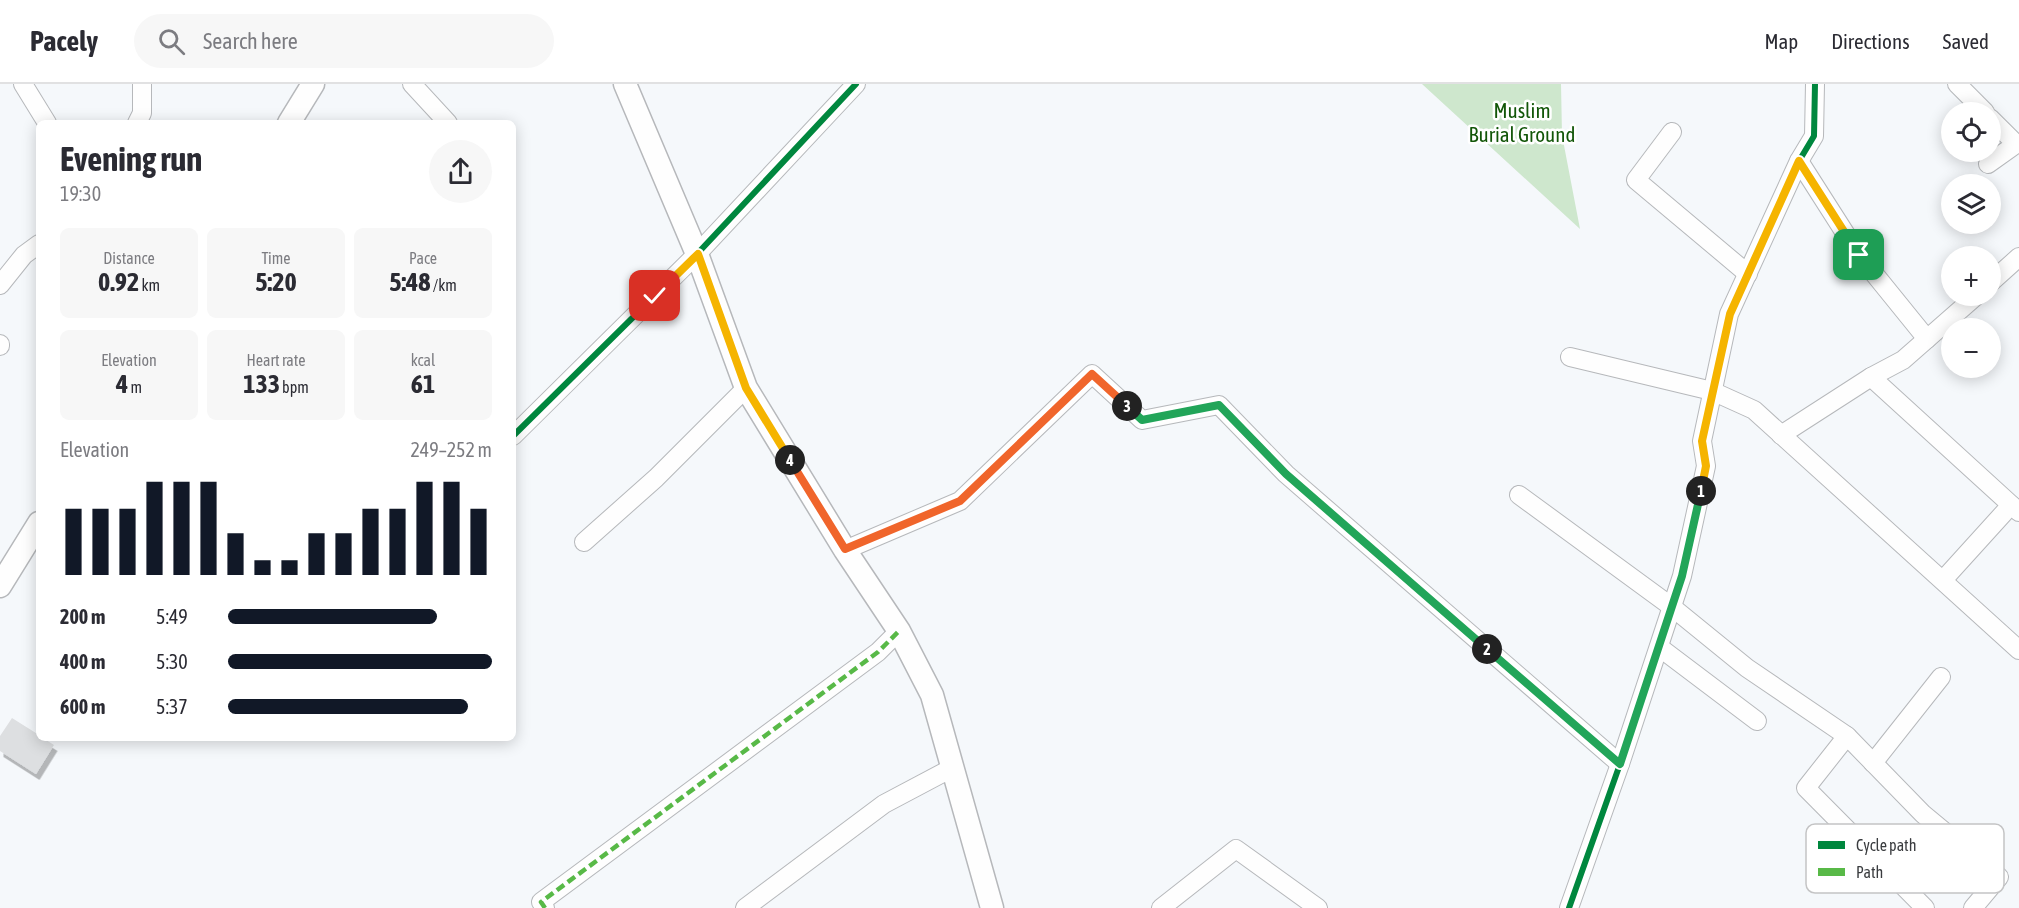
<!DOCTYPE html>
<html lang="en">
<head>
<meta charset="utf-8">
<style>
  :root { --surface:#fff; --page:#f7f7f7; --text:#2b2b33; --muted:#7c7c81; --line:#e1e1e2; --accent:#111827 }
  body { margin:0; font-family:"Asap Condensed",sans-serif; background:var(--page); color:var(--text); height:100vh; display:flex; flex-direction:column; font-size:22px; white-space:nowrap }
  * { box-sizing:border-box; margin:0 }
  p { font-size:20px; color:var(--muted) }
  .icon { flex:none; width:33px; height:33px; fill:none; stroke:currentColor; stroke-width:2; stroke-linecap:round; stroke-linejoin:round }
  .map { position:relative; flex:1; overflow:hidden }
  .sheet { position:absolute; left:36px; top:36px; width:480px; height:621px; display:flex; flex-direction:column; background:var(--surface); border-radius:9px; box-shadow:0 3px 15px #0003 }
  .sheet>* { flex:none }
  .controls { position:absolute; left:1941px; top:18px; display:grid; gap:12px }
  .controls a { display:grid; place-items:center; width:60px; height:60px; border-radius:50%; background:var(--surface); box-shadow:0 3px 15px #0003; font-size:30px }
  .pin { position:absolute; display:grid; place-items:center; width:51px; height:51px; color:#fff; margin:-26px; border-radius:12px; box-shadow:0 3px 9px #0006 }
  .km { position:absolute; width:30px; height:30px; margin:-15px; border-radius:50%; background:#222; color:#fff; font-size:16px; line-height:30px; text-align:center }
  .round { display:grid; place-items:center; flex:none; width:63px; height:63px; border-radius:32px; background:var(--page) }
  .headline { display:flex; align-items:center; justify-content:space-between; height:102px; padding:0 24px }
  h1 { font-size:33px; font-weight:700; line-height:45px }
  .metrics { display:grid; grid-template-columns:repeat(3,1fr); gap:9px; height:102px; padding:6px 24px }
  .metrics div { display:grid; align-content:center; border-radius:9px; background:var(--page); text-align:center }
  .metrics b { font-size:26px; font-weight:700 }
  .metrics small { font-size:16px; font-weight:400 }
  .metrics p { font-size:16px }
  .chart { height:168px; padding:12px 24px }
  .chart p { display:flex; justify-content:space-between }
  .chart svg { width:100%; height:108px; margin-top:6px; stroke:var(--accent); stroke-width:6 }
  ul { padding:0 24px; list-style:none; font-size:20px }
  li { display:grid; grid-template-columns:96px 72px 1fr; align-items:center; height:45px }
  li i { height:15px; border-radius:8px; background:var(--accent) }
  header { display:flex; align-items:center; gap:36px; box-sizing:border-box; height:84px; padding:0 30px; background:var(--surface); border-bottom:2px solid var(--line) }
  header strong { font-size:28px }
  nav { display:flex; gap:33px; margin-inline-start:auto; font-size:21px }
  .search { width:420px; height:54px; background:var(--page); display:flex; align-items:center; gap:15px; box-sizing:border-box; padding:0 21px; border-radius:33px; color:var(--muted); font-size:22px }
  .map>svg:first-child { display:block }
  .green { fill:#cee7cd }
  .building { fill:#dddfe1; filter:url(#shadow) }
  .lines { fill:none; stroke-linecap:round; stroke-linejoin:round }
  .minor-casing { stroke:#b6b8bb; stroke-width:20 }
  .major-casing { stroke:#b6b8bb; stroke-width:25 }
  .minor { stroke:#fefefe; stroke-width:18 }
  .major { stroke:#fefefe; stroke-width:22 }
  .quiet { stroke:#58b947; stroke-width:4.5; stroke-dasharray:9 4.5; stroke-linecap:butt }
  .cycleway-casing { stroke:#fff; stroke-width:10 }
  .cycleway { stroke:#00873e; stroke-width:6 }
  .split-1-casing { stroke:#fff; stroke-width:12 }
  .split-2-casing { stroke:#fff; stroke-width:12 }
  .split-3-casing { stroke:#fff; stroke-width:12 }
  .split-4-casing { stroke:#fff; stroke-width:12 }
  .split-5-casing { stroke:#fff; stroke-width:12 }
  .split-1 { stroke:#f5b400; stroke-width:8 }
  .split-2 { stroke:#22a559; stroke-width:8 }
  .split-3 { stroke:#22a559; stroke-width:8 }
  .split-4 { stroke:#f0652b; stroke-width:8 }
  .split-5 { stroke:#f5b400; stroke-width:8 }
  .labels { text-anchor:middle; stroke-width:5; stroke-linejoin:round; paint-order:stroke }
  .park-label { font-size:21px; fill:#125608; stroke:#fff }
  .key { fill:#fff; stroke:#c4c4c5; stroke-width:1.5 }
  .key-label { font-size:16px; fill:#3a3c3f }
</style>
</head>
<body>
<header>
<strong>Pacely</strong>
<div class="search"><svg class="icon" aria-label="search" viewBox="0 0 24 24"><circle cx="10" cy="10" r="6"/><path d="M15 15l6 6"/></svg>Search here</div>
<nav><a>Map</a><a>Directions</a><a>Saved</a></nav>
</header>
<div class="map">
<svg width="2019" height="824" viewBox="0 0 2019 824">
  <defs>
    <filter id="shadow"><feDropShadow dx="3.5" dy="6" stdDeviation="0" flood-color="#0004"/></filter>
  </defs>
  <rect width="100%" height="100%" fill="#f5f8fb"/>
  <path class="green" d="M1422,0H1561L1562,51L1580,145Z"/>
  <path class="building" d="M12,634L39,651V654H43L54,661L36,690L0,667V652Z"/>
  <g class="lines">
    <g class="minor-casing">
      <g id="minor">
        <path d="M23,0L47,39"/>
        <path d="M412,0L448,39"/>
        <path d="M1957,0L1985,28"/>
        <path d="M137,39L142,29V0"/>
        <path d="M1672,48L1636,96L1748,190"/>
        <path d="M1799,77L1859,171L1927,255"/>
        <path d="M1988,80L2016,60L1990,34"/>
        <path d="M1990,199L2019,173"/>
        <path d="M0,201L24,171L39,160"/>
        <path d="M1976,212L1903,276L1871,293L2019,428"/>
        <path d="M0,260V262"/>
        <path d="M1570,273L1712,307L1754,326L2019,566"/>
        <path d="M1781,351L1871,293"/>
        <path d="M513,352L697,170L856,0"/>
        <path d="M1519,411L1672,523L1747,584L1847,652"/>
        <path d="M584,458L656,394L746,304"/>
        <path d="M845,466L960,417L1092,290L1142,336L1219,321L1286,390L1620,680"/>
        <path d="M1943,496L2011,421"/>
        <path d="M1659,563L1757,637"/>
        <path d="M1873,679L1941,593"/>
        <path d="M545,824L541,818L878,568L899,547"/>
        <path d="M745,824L884,720L952,684"/>
        <path d="M1161,824L1236,765L1318,824"/>
        <path d="M1569,824L1620,680L1682,492L1706,382L1702,357L1729,230L1799,77L1814,52L1815,0"/>
        <path d="M1925,824L1806,704L1847,652L1923,730L1999,793L1973,824"/>
      </g>
    </g>
    <g class="major-casing">
      <g id="major">
        <path d="M625,0L697,170L746,304L845,466L899,547L932,611L992,824"/>
        <path d="M289,39L313,0"/>
        <path d="M0,502L39,439"/>
      </g>
    </g>
    <use href="#minor" class="minor"/>
    <use href="#major" class="major"/>
    <path class="quiet" d="M545,824L541,818L878,568L899,547"/>
    <g class="cycleway-casing">
      <g id="cycleway">
        <path d="M513,352L697,170L856,0"/>
        <path d="M845,466L960,417L1092,290L1142,336L1219,321L1286,390L1620,680"/>
        <path d="M1569,824L1620,680L1682,492L1706,382L1702,357L1729,230L1799,77L1814,52L1815,0"/>
      </g>
    </g>
    <use href="#cycleway" class="cycleway"/>
  </g>
  <g class="lines">
    <g class="split-1-casing">
      <path id="split-1" d="M1701,407L1706,382L1702,357L1730,230L1799,77L1859,171"/>
    </g>
    <g class="split-2-casing">
      <path id="split-2" d="M1487,565L1620,680L1682,492L1701,407"/>
    </g>
    <g class="split-3-casing">
      <path id="split-3" d="M1127,322L1142,336L1219,321L1286,390L1487,565"/>
    </g>
    <g class="split-4-casing">
      <path id="split-4" d="M790,376L845,465L960,417L1092,290L1127,322"/>
    </g>
    <g class="split-5-casing">
      <path id="split-5" d="M655,212L698,170L746,304L790,376"/>
    </g>
    <use href="#split-1" class="split-1"/>
    <use href="#split-2" class="split-2"/>
    <use href="#split-3" class="split-3"/>
    <use href="#split-4" class="split-4"/>
    <use href="#split-5" class="split-5"/>
  </g>
  <g class="labels">
    <g class="park-label">
      <text x="1522" y="34">Muslim<tspan x="1522" dy="24">Burial Ground</tspan></text>
    </g>
  </g>
  <rect x="1806" y="740" width="198" height="69" rx="9" class="key"/>
  <rect x="1818" y="757" width="27" height="8" fill="#00873e"/>
  <rect x="1818" y="784" width="27" height="8" fill="#58b947"/>
  <g class="key-label">
    <text x="1856" y="767">Cycle path</text>
    <text x="1856" y="794">Path</text>
  </g>
</svg>
<div class="controls">
<a><svg class="icon" aria-label="locate" viewBox="0 0 24 24"><circle cx="12" cy="12" r="6"/><path d="M12 2v4M12 18v4M2 12h4M18 12h4"/></svg></a>
<a><svg class="icon" aria-label="layers" viewBox="0 0 24 24"><path d="M12 4l9 5-9 5-9-5zM3 14l9 5 9-5"/></svg></a>
<a>+</a>
<a>−</a>
</div>
<div class="pin" style="left:1859px;top:171px;background:#1e9e55"><svg class="icon" aria-label="arrive" viewBox="0 0 24 24"><path d="M6 21V4h12l-3 4 3 4H6"/></svg></div>
<div class="pin" style="left:655px;top:212px;background:#d93025"><svg class="icon" aria-label="check" viewBox="0 0 24 24"><path d="M5 12l5 5 9-10"/></svg></div>
<b class="km" style="left:1701px;top:407px">1</b>
<b class="km" style="left:1487px;top:565px">2</b>
<b class="km" style="left:1127px;top:322px">3</b>
<b class="km" style="left:790px;top:376px">4</b>
<section class="sheet">
<div class="headline"><div><h1>Evening run</h1><p>19:30</p></div><a class="round"><svg class="icon" aria-label="share" viewBox="0 0 24 24"><path d="M12 15V3M7 8l5-5 5 5M5 13v7h14v-7"/></svg></a></div>
<div class="metrics">
<div><p>Distance</p><b>0.92<small> km</small></b></div>
<div><p>Time</p><b>5:20</b></div>
<div><p>Pace</p><b>5:48<small> /km</small></b></div>
</div>
<div class="metrics">
<div><p>Elevation</p><b>4<small> m</small></b></div>
<div><p>Heart rate</p><b>133<small> bpm</small></b></div>
<div><p>kcal</p><b>61</b></div>
</div>
<div class="chart"><p><span>Elevation</span>249–252 m</p>
<svg viewBox="0 0 160 44" preserveAspectRatio="none"><path d="M5 44V17M15 44V17M25 44V17M35 44V6M45 44V6M55 44V6M65 44V27M75 44V38M85 44V38M95 44V27M105 44V27M115 44V17M125 44V17M135 44V6M145 44V6M155 44V17"/></svg>
</div>
<ul>
<li><b>200 m</b>5:49<i style="width:79%"></i></li>
<li><b>400 m</b>5:30<i style="width:100%"></i></li>
<li><b>600 m</b>5:37<i style="width:91%"></i></li>
</ul>
</section>
</div>
</body>
</html>
